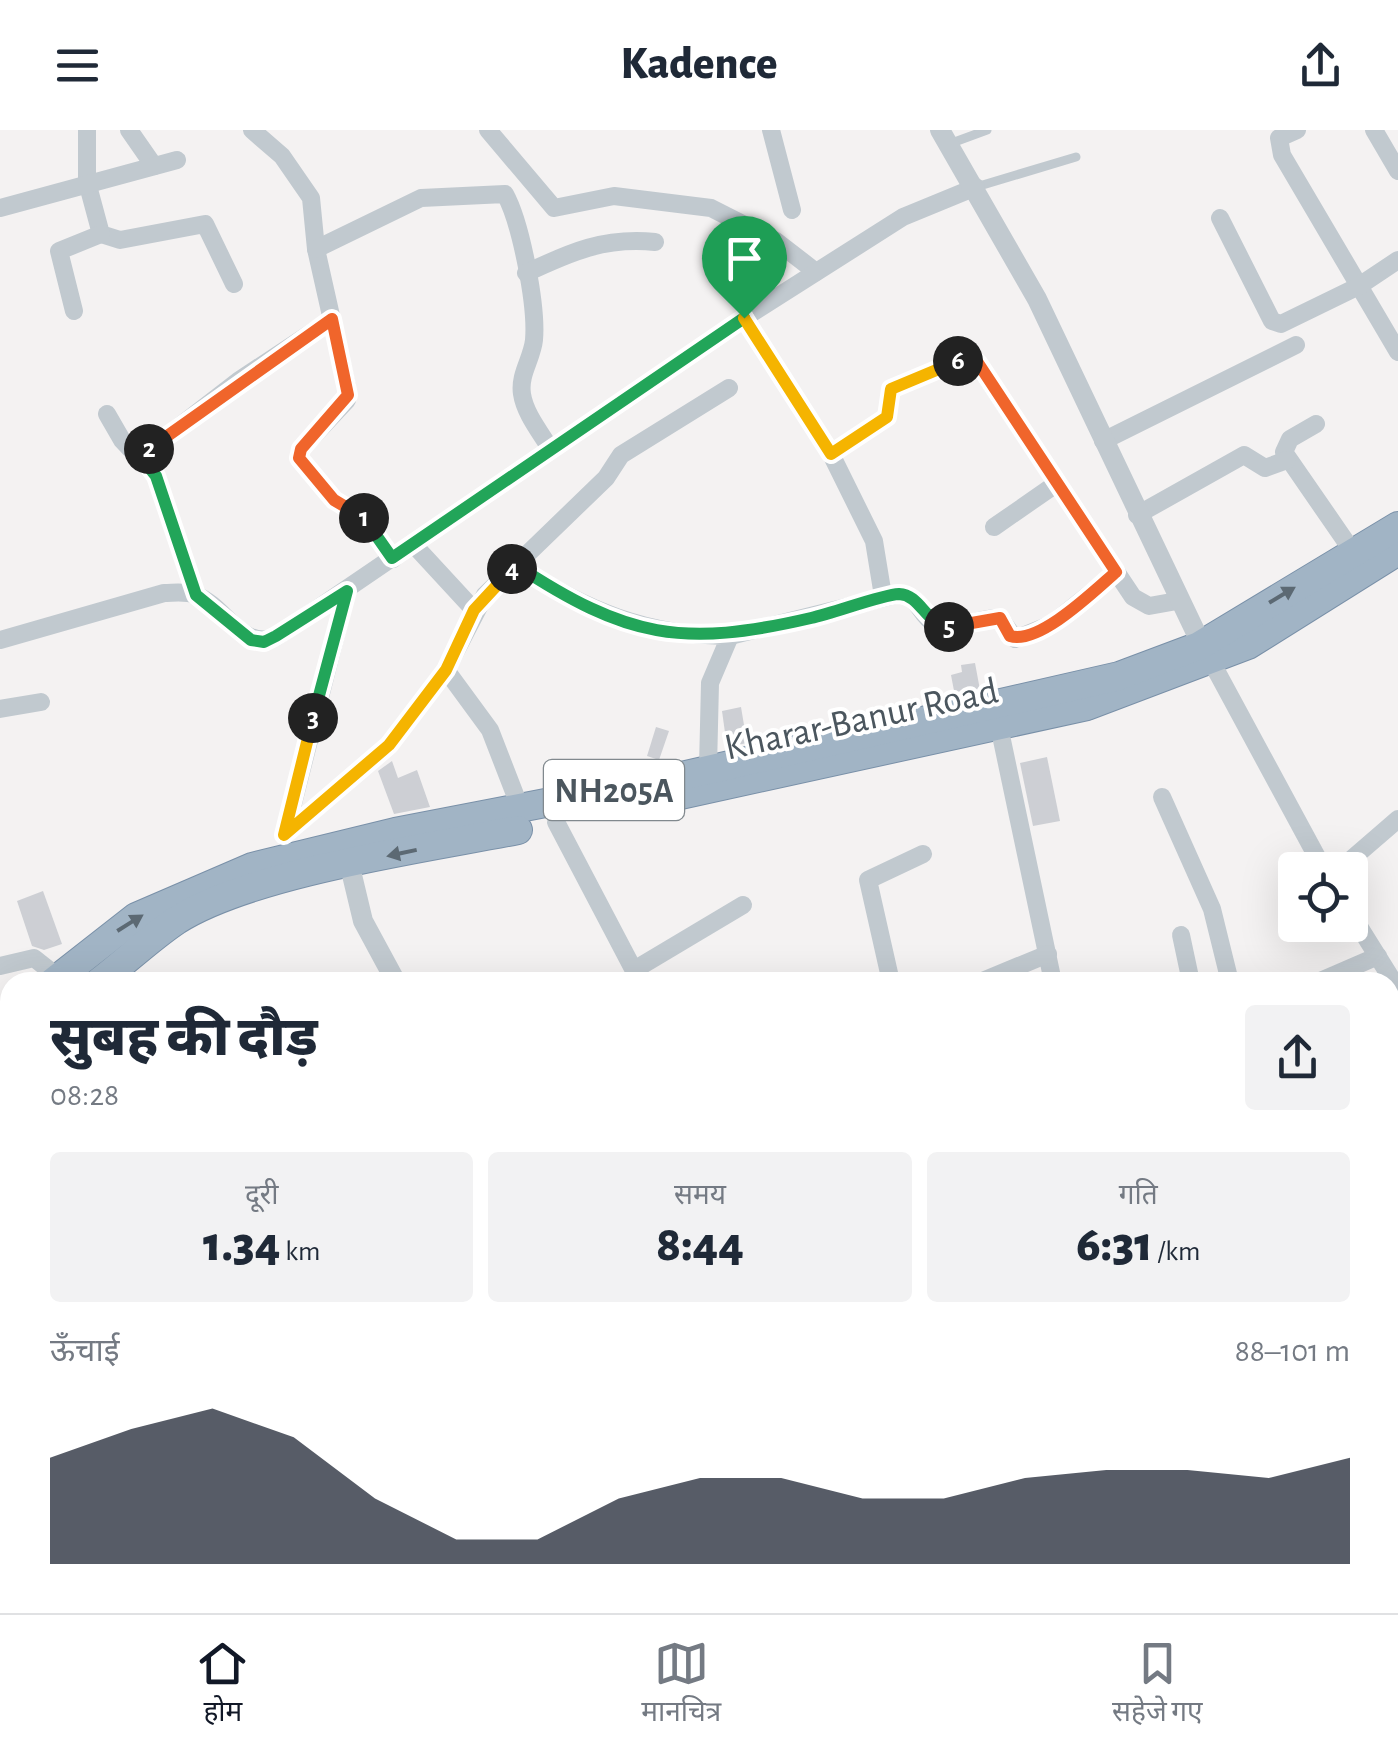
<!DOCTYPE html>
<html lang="hi">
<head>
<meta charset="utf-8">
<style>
  :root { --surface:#fff; --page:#f2f2f3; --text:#1f2937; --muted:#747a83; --line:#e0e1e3; --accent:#111827 }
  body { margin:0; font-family:"Alegreya Sans","Noto Sans Devanagari",sans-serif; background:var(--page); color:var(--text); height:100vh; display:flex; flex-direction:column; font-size:38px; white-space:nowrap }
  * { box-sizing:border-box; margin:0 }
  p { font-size:32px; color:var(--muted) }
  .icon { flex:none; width:55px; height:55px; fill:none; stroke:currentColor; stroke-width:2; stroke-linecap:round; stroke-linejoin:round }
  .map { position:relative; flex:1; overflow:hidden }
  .side { position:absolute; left:0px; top:842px; width:1400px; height:642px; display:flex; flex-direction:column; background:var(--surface); border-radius:30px 30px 0 0; box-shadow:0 10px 40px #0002 }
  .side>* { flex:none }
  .tools { position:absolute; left:1278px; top:722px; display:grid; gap:20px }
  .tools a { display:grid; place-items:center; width:90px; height:90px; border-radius:10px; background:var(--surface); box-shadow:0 10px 40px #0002; font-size:50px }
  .pin { position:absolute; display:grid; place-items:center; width:85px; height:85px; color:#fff; margin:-102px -42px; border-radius:50% 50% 50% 0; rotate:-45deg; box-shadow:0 0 10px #0007 }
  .pin .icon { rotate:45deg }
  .km { position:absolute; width:50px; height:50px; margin:-25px; border-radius:50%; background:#222; color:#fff; font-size:28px; line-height:50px; text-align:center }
  .round { display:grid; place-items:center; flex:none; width:105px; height:105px; border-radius:10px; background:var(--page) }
  .head { display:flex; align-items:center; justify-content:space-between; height:170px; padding:0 50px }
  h1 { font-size:55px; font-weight:800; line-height:75px }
  .metrics { display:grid; grid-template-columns:repeat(3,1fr); gap:15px; height:170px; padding:10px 50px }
  .metrics div { display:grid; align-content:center; border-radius:10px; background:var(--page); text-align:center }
  .metrics b { font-size:50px; font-weight:800 }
  .metrics small { font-size:28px; font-weight:400 }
  .metrics p { font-size:28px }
  .chart { height:280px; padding:20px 50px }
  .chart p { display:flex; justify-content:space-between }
  .chart svg { width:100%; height:180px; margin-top:10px; fill:var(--accent); opacity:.7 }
  header { display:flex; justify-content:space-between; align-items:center; height:130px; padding:0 50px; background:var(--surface); font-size:45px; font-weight:800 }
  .tabs { display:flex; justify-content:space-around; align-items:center; height:140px; border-top:2px solid var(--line); background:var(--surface); font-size:28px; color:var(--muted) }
  .tabs a { display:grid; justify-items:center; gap:5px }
  .tabs .on { color:var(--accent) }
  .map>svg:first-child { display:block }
  .building { fill:#cdcfd4 }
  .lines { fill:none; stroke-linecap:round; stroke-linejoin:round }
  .trunk-casing { stroke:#7990a8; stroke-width:30 }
  .service { stroke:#c1c9cf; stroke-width:9 }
  .minor { stroke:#c1c9cf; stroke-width:18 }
  .tertiary { stroke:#c1c9cf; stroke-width:20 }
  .trunk { stroke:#a1b4c5; stroke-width:28 }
  .oneway { fill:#5c6973 }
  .split-1-casing { stroke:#fff; stroke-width:20 }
  .split-2-casing { stroke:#fff; stroke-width:20 }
  .split-3-casing { stroke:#fff; stroke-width:20 }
  .split-4-casing { stroke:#fff; stroke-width:20 }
  .split-5-casing { stroke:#fff; stroke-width:20 }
  .split-6-casing { stroke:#fff; stroke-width:20 }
  .split-7-casing { stroke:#fff; stroke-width:20 }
  .split-1 { stroke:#22a559; stroke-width:12 }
  .split-2 { stroke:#f0652b; stroke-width:12 }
  .split-3 { stroke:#22a559; stroke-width:12 }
  .split-4 { stroke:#f5b400; stroke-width:12 }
  .split-5 { stroke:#22a559; stroke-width:12 }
  .split-6 { stroke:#f0652b; stroke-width:12 }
  .split-7 { stroke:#f5b400; stroke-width:12 }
  .labels { text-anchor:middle; stroke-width:8; stroke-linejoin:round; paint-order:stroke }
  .shield { fill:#fff; stroke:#81898e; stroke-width:2.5 }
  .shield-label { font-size:35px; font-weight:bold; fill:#4b565e }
  .street-label { font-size:38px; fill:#4b565e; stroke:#fff }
</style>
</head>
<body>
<header><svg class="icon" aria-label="menu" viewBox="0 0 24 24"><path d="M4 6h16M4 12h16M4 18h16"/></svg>Kadence<svg class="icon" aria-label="share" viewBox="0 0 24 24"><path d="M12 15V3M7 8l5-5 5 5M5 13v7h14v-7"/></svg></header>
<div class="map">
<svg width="1398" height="1483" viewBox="0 0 1398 1483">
  <rect width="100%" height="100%" fill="#f4f2f2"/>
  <g class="building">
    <path d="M975,533L980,560L955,566L951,545L962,542L961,535Z"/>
    <path d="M741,577L747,613L727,617L722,581Z"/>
    <path d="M656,597L669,601L659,630L647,626Z"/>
    <path d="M1047,627L1060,691L1033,696L1020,633Z"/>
    <path d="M392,631L398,648L417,640L430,677L394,684L378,641Z"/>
    <path d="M43,761L62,814L44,820L32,816L17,771Z"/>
  </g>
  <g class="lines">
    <g class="trunk-casing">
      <g id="trunk">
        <path d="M653,671L1087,576L1248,515L1398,421"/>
        <path d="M53,852L136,787L252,737L395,702L664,650L1119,546L1199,516L1398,396"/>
        <path d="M99,852C125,832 150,808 177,790C253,742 427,718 518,700"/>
        <path d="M0,906L10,896"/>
        <path d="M0,941L10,931"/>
      </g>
    </g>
    <g class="service">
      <path d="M949,14L987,0"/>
      <path d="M976,57L1076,27"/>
    </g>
    <g class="minor">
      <path d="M87,0V52L101,104L120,110L205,94L234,154"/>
      <path d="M129,0L154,36"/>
      <path d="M252,0L282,26L311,68L316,119L347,257V270L301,319L299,327L333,370L365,388L393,429"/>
      <path d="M488,0L554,78L614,66L711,78L776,111L816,142"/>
      <path d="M771,0L792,80"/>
      <path d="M1297,0L1279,8L1282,25L1398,222"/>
      <path d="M1374,0L1398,41"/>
      <path d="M0,78L177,30"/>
      <path d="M1220,88L1272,191L1281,194L1359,156L1398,130"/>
      <path d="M316,119L421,68L505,64C521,93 537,176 534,210C532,229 519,244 522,264C525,284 541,303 551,320"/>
      <path d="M526,143C571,122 604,107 655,112"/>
      <path d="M74,181L59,121L101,104"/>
      <path d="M744,188L831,324"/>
      <path d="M107,284L122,310L156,346L196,465"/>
      <path d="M1316,294L1290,309L1284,322L1353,422"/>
      <path d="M1103,311L1296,215"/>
      <path d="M141,326L238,251L332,189"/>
      <path d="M1137,385L1244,325L1265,338L1287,330"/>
      <path d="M994,397L1056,354"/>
      <path d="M414,415L474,480"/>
      <path d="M516,435C584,480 648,506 730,506L710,553L708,638"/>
      <path d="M883,466L874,411L831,324L887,287L891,259L967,227L977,233L1133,467L1149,476L1177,471"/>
      <path d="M730,506L899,464C919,465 919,486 935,494C956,504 979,486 1000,488L1015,509L1052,494L1117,442"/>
      <path d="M0,510L164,463C174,463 186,461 196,465C226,477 242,521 276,507L744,188L903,87L976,57"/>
      <path d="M1211,531L1324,740"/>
      <path d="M446,540L490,600L521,680"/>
      <path d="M0,579L41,572"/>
      <path d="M999,596L1053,852"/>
      <path d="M1162,667L1212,779L1230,852"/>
      <path d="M556,692L640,852"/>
      <path d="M285,705L389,615L446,540L485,465L606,348L621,325L729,258"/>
      <path d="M285,705L347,461"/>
      <path d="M1339,740L1398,689"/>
      <path d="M1350,782L1398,859"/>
      <path d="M1181,805L1191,852"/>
      <path d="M0,836L34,828L58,847"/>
      <path d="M634,840L743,775"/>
      <path d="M891,852L868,750L923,724"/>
      <path d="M980,852L1048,824"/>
      <path d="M1318,852L1378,826"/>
      <path d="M1390,932L1398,930"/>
      <path d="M0,994L10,1009"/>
      <path d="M1390,1047L1398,1046"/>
      <path d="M0,1090L10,1107"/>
      <path d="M1390,1143L1398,1141"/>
      <path d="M0,1166L10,1177"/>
      <path d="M0,1263L10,1254"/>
      <path d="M1390,1263L1398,1261"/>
      <path d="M0,1346L10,1342"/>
      <path d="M1390,1353L1398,1351"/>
      <path d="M0,1404L10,1399"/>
      <path d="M0,1470L10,1466"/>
      <path d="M147,1475L150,1483"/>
      <path d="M333,1475L335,1483"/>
      <path d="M511,1475L512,1483"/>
      <path d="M969,1475L972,1483"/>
      <path d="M1061,1475L1062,1483"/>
      <path d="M1170,1475L1172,1483"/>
    </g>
    <g class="tertiary">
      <path d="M940,0L1037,169L1207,526"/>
      <path d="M346,720L363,791L396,852"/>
      <path d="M738,1475L739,1483"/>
    </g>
    <use href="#trunk" class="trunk"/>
  </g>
  <defs><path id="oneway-solid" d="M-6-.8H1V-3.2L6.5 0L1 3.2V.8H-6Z" transform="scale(2.5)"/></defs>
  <g class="oneway">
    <use href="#oneway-solid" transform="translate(1282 465) rotate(-31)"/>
    <use href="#oneway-solid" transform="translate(402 723) rotate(168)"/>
    <use href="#oneway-solid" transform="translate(130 793) rotate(-32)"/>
  </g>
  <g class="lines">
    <g class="split-1-casing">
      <path id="split-1" d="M364,388L392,428L744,188"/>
    </g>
    <g class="split-2-casing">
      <path id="split-2" d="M149,319L332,189L348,265L301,319L299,328L334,370L364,388"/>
    </g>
    <g class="split-3-casing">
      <path id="split-3" d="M149,319L140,326L156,346L196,465L251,510L264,512L276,506L347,461L313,588"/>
    </g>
    <g class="split-4-casing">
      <path id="split-4" d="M313,588L284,705L389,615L446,540L474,480L512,439"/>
    </g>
    <g class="split-5-casing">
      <path id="split-5" d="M512,439L516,435C627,508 682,518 811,488C835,483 880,465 899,464C921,465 925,494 949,497"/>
    </g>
    <g class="split-6-casing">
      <path id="split-6" d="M949,497L1000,488L1010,506C1039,515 1094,461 1116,442L978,233L967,227L958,231"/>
    </g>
    <g class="split-7-casing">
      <path id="split-7" d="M744,188L831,324L887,287L891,259L958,231"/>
    </g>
    <use href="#split-1" class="split-1"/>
    <use href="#split-2" class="split-2"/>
    <use href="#split-3" class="split-3"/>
    <use href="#split-4" class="split-4"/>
    <use href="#split-5" class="split-5"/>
    <use href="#split-6" class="split-6"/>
    <use href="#split-7" class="split-7"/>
  </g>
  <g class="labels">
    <rect class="shield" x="544" y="630" width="140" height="60" rx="8"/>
    <g class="shield-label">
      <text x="614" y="672">NH205A</text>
    </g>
    <g class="street-label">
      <text transform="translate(861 588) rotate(-12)" y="13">Kharar-Banur Road</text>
    </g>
  </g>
</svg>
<div class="tools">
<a><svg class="icon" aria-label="locate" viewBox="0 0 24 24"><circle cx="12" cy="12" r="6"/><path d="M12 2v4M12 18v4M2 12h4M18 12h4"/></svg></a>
</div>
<div class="pin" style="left:744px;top:188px;background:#1e9e55"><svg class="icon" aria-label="arrive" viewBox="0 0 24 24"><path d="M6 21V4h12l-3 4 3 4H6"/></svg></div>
<b class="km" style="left:364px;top:388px">1</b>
<b class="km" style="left:149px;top:319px">2</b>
<b class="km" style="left:313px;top:588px">3</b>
<b class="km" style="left:512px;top:439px">4</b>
<b class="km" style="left:949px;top:497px">5</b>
<b class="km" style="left:958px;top:231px">6</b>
<section class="side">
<div class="head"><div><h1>सुबह की दौड़</h1><p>08:28</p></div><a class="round"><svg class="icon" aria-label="share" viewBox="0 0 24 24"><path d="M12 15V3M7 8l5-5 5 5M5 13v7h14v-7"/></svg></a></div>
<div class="metrics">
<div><p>दूरी</p><b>1.34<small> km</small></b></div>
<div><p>समय</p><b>8:44</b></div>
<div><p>गति</p><b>6:31<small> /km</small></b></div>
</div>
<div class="chart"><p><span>ऊँचाई</span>88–101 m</p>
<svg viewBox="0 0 160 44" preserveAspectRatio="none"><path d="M0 44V18L10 11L20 6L30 13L40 28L50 38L60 38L70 28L80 23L90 23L100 28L110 28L120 23L130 21L140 21L150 23L160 18V44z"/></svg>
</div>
</section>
</div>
<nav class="tabs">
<a class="on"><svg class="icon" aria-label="home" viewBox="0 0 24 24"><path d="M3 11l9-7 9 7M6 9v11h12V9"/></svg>होम</a>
<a><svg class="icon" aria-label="map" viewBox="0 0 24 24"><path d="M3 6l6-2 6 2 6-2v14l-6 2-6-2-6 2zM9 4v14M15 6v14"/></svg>मानचित्र</a>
<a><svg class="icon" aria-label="saved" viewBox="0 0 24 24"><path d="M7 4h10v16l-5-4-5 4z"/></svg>सहेजे गए</a>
</nav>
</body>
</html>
